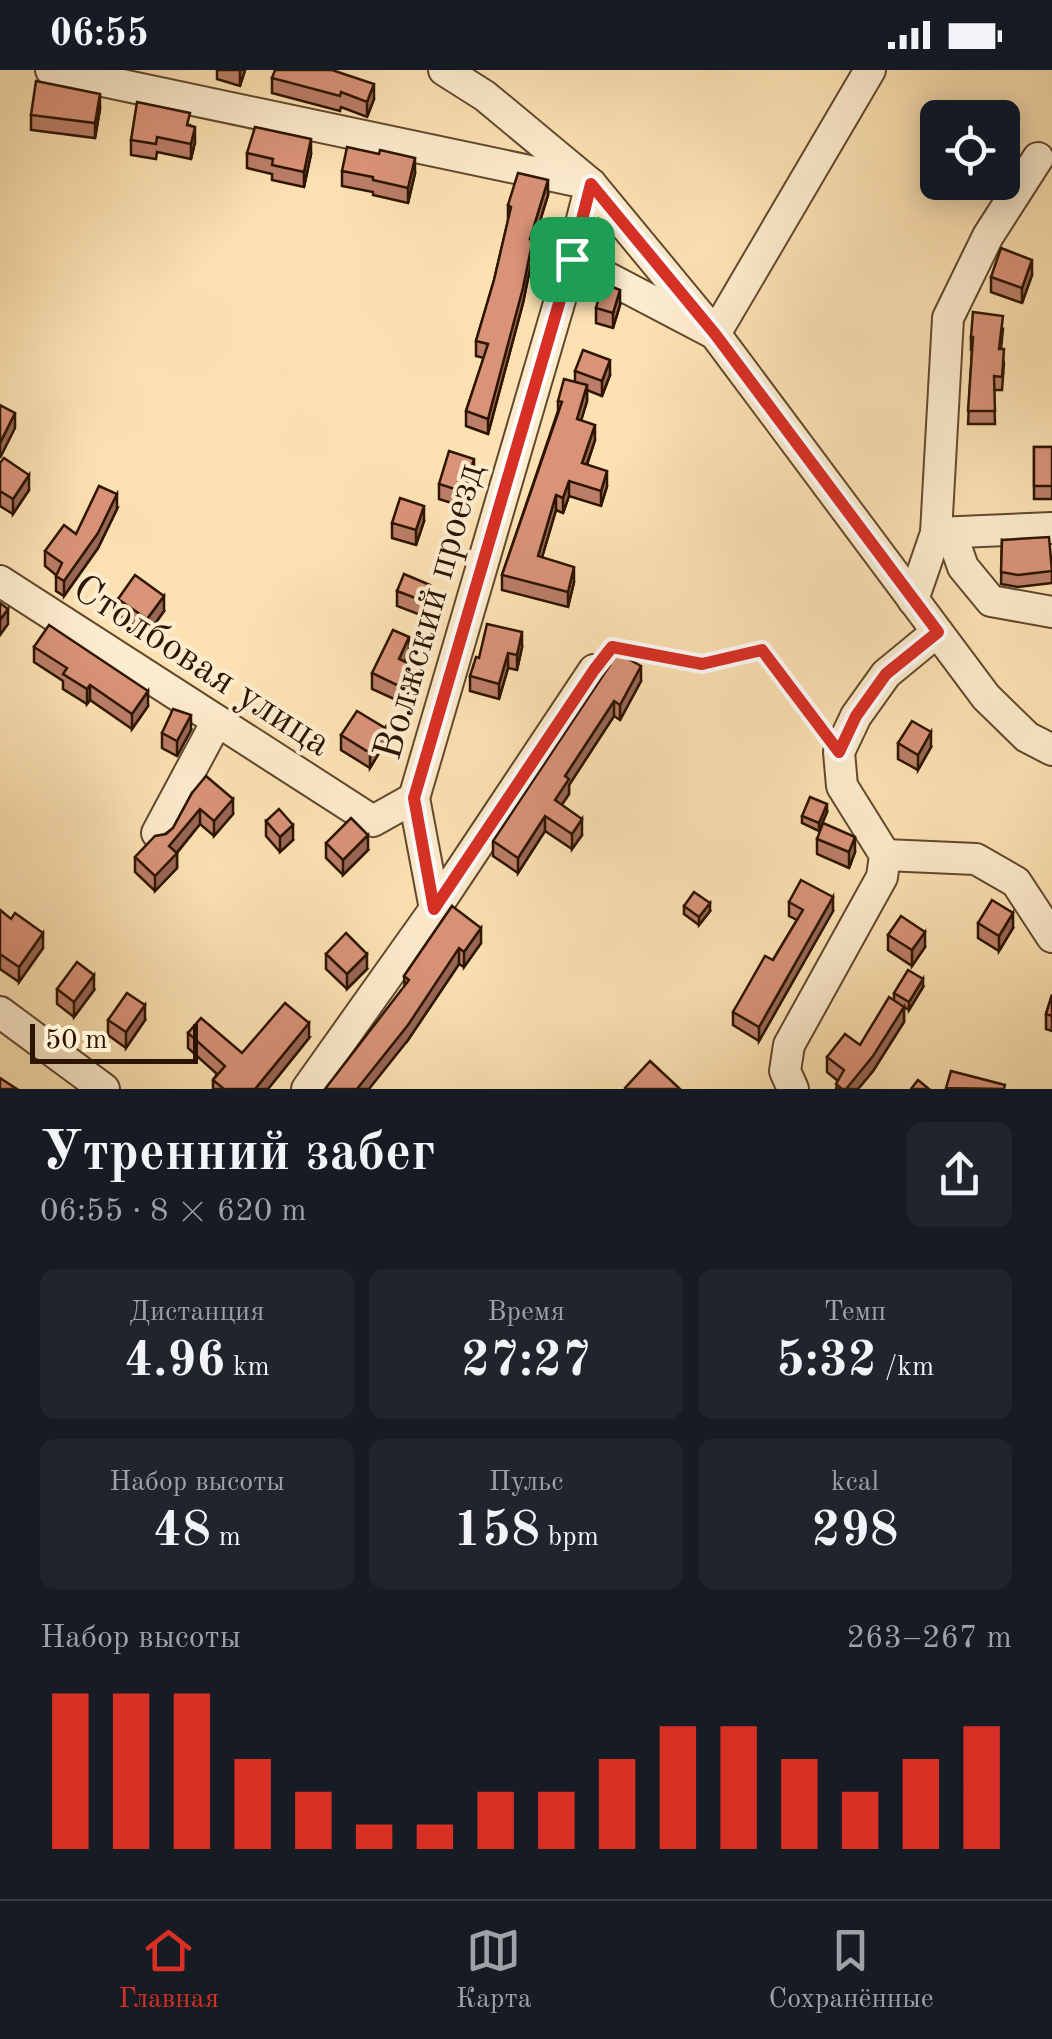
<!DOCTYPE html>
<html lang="ru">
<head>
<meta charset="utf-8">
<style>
  :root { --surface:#171b24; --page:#20242c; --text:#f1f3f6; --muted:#9ea1a6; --line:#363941; --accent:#d93025 }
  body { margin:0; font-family:"Old Standard TT",serif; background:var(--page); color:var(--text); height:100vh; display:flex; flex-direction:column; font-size:38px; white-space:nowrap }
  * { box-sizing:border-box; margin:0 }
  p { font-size:32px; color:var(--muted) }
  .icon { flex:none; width:55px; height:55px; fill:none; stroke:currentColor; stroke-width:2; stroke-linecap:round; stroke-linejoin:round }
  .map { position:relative; height:1019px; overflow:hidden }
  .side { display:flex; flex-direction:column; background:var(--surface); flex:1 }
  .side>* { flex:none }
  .buttons { position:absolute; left:920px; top:30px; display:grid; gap:20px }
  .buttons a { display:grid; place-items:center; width:100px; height:100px; border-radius:15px; background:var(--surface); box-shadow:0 5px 25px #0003; font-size:50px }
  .scale { position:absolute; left:30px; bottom:25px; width:168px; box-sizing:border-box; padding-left:10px; border:5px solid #2d1500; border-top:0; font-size:28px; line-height:35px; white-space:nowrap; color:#2d1500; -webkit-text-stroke:8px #fdecce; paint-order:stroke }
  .pin { position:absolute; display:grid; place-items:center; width:85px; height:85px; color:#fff; margin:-42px; border-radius:20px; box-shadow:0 5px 15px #0006 }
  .round { display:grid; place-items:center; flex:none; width:105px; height:105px; border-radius:15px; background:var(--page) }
  .head { display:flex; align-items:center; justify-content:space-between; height:170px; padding:0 40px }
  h1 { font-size:55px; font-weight:700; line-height:75px }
  .figures { display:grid; grid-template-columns:repeat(3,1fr); gap:15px; height:170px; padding:10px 40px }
  .figures div { display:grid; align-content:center; border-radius:15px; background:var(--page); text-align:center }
  .figures b { font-size:50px; font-weight:700 }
  .figures small { font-size:28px; font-weight:400 }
  .figures p { font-size:28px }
  .chart { height:280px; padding:20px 40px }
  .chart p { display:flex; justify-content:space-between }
  .chart svg { width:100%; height:180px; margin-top:10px; stroke:var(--accent); stroke-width:6 }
  .status { display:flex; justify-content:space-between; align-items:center; height:70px; padding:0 50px; background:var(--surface); direction:ltr }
  .status svg { height:28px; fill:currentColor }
  .dock { display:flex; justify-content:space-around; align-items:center; height:140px; border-top:2px solid var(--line); background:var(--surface); font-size:28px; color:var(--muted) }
  .dock a { display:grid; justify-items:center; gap:5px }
  .dock .current { color:var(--accent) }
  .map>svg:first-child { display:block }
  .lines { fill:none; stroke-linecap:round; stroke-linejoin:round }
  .minor-casing { stroke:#61482d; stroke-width:34 }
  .path { stroke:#2d1500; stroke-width:4; stroke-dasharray:8 5; stroke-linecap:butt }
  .minor { stroke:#fdecce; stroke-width:30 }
  .wall { fill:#bb7e68; stroke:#2d1500; stroke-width:2.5 }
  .shaded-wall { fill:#986755; stroke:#2d1500; stroke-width:2.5 }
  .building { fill:#d99379; stroke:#2d1500; stroke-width:2.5 }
  .route-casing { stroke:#fff; stroke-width:20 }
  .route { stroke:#d93025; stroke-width:12 }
  .labels { text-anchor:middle; stroke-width:8; stroke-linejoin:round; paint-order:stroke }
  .street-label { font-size:40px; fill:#2d1500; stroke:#fdecce }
</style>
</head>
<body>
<div class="status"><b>06:55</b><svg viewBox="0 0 49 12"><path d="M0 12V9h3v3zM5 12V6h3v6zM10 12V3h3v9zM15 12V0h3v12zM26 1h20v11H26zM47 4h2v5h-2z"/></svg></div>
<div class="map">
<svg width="1052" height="1019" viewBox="0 0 1052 1019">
  <rect width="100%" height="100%" fill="#fce2b3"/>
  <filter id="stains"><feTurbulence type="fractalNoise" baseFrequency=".002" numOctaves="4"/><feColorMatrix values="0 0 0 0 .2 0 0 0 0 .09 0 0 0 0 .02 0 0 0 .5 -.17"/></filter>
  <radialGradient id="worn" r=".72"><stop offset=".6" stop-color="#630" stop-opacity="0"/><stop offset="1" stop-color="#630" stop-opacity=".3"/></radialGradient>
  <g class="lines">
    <g class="minor-casing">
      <g id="minor">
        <path d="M51,0L591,114L572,189L414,728L435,839L307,1019"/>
        <path d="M444,0L485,26L591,114L715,264L986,627L1027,667L1052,680"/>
        <path d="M572,189L715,264L870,0"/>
        <path d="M936,463L1052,458"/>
        <path d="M951,463L963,497L991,531L1052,542"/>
        <path d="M0,511L373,751L414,728"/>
        <path d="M913,530L936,463L948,248L988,166L1038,88"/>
        <path d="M157,763L217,651"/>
        <path d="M885,785L976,789L1016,812L1052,867"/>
        <path d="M435,839L594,600"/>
        <path d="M0,942L104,1019"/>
        <path d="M793,1019L785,1001L789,975L882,807L885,785L842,716L839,682L856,646L886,604L937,562"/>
      </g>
    </g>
    <path class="path" d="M609,581L612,577L702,594L762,580L821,658"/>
    <use href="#minor" class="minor"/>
  </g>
  <g class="wall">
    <path d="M217,0H245L240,16L217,9Z"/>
    <path d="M272,8L374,29L367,47L341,37L340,41L272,23Z"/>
    <path d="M100,39L95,68L31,60V45Z"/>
    <path d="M190,55L195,72L191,89L157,82L156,89L131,85V70Z"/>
    <path d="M247,83L311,84L304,117L272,110V104L247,98Z"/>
    <path d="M342,101L415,103L408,133L373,125V122L342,116Z"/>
    <path d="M548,125L533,174V184L523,233L488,364L466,356V341L484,288L476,286V271L494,210L508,151V135Z"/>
    <path d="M1032,205L1022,233L991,222V207Z"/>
    <path d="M620,235L613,258L596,253V238Z"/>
    <path d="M1003,259L1001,279L1004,293L1002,320H994L995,354H968L972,280H971V267Z"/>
    <path d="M575,301L610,305L602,326L587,320V331L581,350L595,370L587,395L607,416L601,436L569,426L563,443L556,440L542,487L574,512L568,537L502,520V505L558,341V331L575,312Z"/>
    <rect x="1034" y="377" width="18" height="52"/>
    <path d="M0,393L29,420L13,444L0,436Z"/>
    <path d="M474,404L464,437L439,429V414Z"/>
    <path d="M117,439L98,478L64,526L56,521V505L45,496V481Z"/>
    <path d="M424,451L416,475L392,468V453Z"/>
    <path d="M1002,470L1052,493V513L1018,517L1001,514Z"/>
    <path d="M397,521L430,530L423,546L397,536Z"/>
    <path d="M118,529L164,541L147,565L118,544Z"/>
    <path d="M34,577L148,636L132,659L90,630L87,634L63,619V611L34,592Z"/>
    <path d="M522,577L517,600L508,598L499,629L470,621V606L479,588Z"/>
    <path d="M409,582L405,592L414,611L403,633L372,619V603Z"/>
    <path d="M610,595L641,611L620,650L614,646L569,715V724L561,735L582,765L572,779L545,761L518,803L493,786V771Z"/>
    <path d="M191,660L177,686L162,678V663Z"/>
    <path d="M341,665L385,673L370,698L341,680Z"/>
    <path d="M898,673L931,677L918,700L898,689Z"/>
    <path d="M192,723L233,744L214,766L200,754L177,783V798L155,821L135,802V787L173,758Z"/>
    <path d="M827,742L819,761L802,753V746Z"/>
    <path d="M266,751L293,770L280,782L266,766Z"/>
    <path d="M817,769L855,782L849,798L817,784Z"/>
    <path d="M326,773L368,780L343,805L326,788Z"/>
    <path d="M789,832L833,841L759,971L733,955V942L773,890L797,850L789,846Z"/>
    <path d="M452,836L481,873L464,897L459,894L408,970L404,906Z"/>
    <path d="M684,836L710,841L699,855L684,844Z"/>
    <path d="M0,840L43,878L19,912L0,899Z"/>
    <path d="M978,853L1013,858L999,881L978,868Z"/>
    <path d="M888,865L925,877L912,896L888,880Z"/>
    <path d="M326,884L367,899L347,919L326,899Z"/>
    <path d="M923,917L909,940L904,937V952L873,1001L858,1019H836L838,1011L827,1002V987L860,975L894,931V923Z"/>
    <path d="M57,919L94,920L74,947L57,934Z"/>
    <path d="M1052,925V961L1046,959V944Z"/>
    <path d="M108,950H145L126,978L108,965Z"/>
    <path d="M188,963L242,983L309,968L268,1019H213V1010L217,1004L188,978Z"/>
  </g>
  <g class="shaded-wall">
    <path d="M240,0H245L240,16Z"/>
    <path d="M374,14V29L367,47V32Z"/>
    <path d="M100,24V39L95,68V53Z"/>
    <path d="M195,57V72L191,89V74Z"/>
    <path d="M311,69V84L304,117V102Z"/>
    <path d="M415,88V103L408,133V118Z"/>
    <path d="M548,110V125L533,174V184L523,233L488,364V349L530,169Z"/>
    <path d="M1032,190V205L1022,233V218Z"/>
    <path d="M620,220V235L613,258V243Z"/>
    <path d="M610,290V305L602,326V311Z"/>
    <path d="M587,315V331L577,364V349Z"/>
    <path d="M15,343V358L0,388V373Z"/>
    <path d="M595,355V370L582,408V393Z"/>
    <path d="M474,389V404L464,437V422Z"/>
    <path d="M607,401V416L601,436V421Z"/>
    <path d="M29,405V420L13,444V429Z"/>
    <path d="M569,411V426L563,443V428Z"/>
    <path d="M117,424V439L98,478L64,526V511Z"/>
    <path d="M556,425V440L538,501V486Z"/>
    <path d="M424,436V451L416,475V460Z"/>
    <path d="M574,497V512L568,537V522Z"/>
    <path d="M430,515V530L423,546V531Z"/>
    <path d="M164,526V541L147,565V549Z"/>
    <path d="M8,539V554L0,565V550Z"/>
    <path d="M522,562V577L517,600V585Z"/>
    <path d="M409,567V582L399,604V589Z"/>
    <path d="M508,583V598L499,629V614Z"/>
    <path d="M414,596V611L403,633V618Z"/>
    <path d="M641,596V611L620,650V635Z"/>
    <path d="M90,615V630L87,634V619Z"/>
    <path d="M148,621V636L132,659V644Z"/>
    <path d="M614,631V646L569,715V724L555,745V730L565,706Z"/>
    <path d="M191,645V660L177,686V671Z"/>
    <path d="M385,658V673L370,698V683Z"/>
    <path d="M931,662V677L918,700V685Z"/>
    <path d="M233,729V744L214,766V751Z"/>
    <path d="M827,734V742L819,761V753Z"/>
    <path d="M200,739V754L173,787L177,783V798L155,821V806L169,776Z"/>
    <path d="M545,746V761L518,803V788Z"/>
    <path d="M582,749V765L572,779V764Z"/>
    <path d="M293,755V770L280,782V767Z"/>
    <path d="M368,765V780L343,805V790Z"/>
    <path d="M855,767V782L849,798V782Z"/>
    <path d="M833,827V841L759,971V957Z"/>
    <path d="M710,833V841L699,855V847Z"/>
    <path d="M1013,843V858L999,881V866Z"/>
    <path d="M481,858V873L464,897V882Z"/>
    <path d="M925,862V877L912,896V880Z"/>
    <path d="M43,863V878L19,912V897Z"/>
    <path d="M459,878V894L408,970L369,1019H357Z"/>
    <path d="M367,884V899L347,919V904Z"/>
    <path d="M94,905V920L74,947V932Z"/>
    <path d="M923,909V917L909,940V932Z"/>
    <path d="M145,935V950L126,978V962Z"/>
    <path d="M904,937V952L873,1001L858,1019H846Z"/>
    <path d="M309,953V968L268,1019H255Z"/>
  </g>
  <g class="building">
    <path d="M275,0H332L374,14L367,32L341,22L340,26L272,8Z"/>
    <path d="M36,11L100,24L95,53L31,45Z"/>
    <path d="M137,32L190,43L187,55L195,57L191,74L157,67L156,74L131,70Z"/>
    <path d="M255,57L311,69L304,102L272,95L273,89L247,83Z"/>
    <path d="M347,77L379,84L380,80L415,88L408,118L373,110V107L342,101Z"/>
    <path d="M518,103L548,110L530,169H533L523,218L488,349L466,341L488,274L476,271L494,210L511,137L508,135Z"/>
    <path d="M1001,178L1032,190L1022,218L991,207Z"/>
    <path d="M603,213L620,220L613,243L596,238Z"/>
    <path d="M973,242L1003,246L999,279H1004L1002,307L994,306L995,341H968L973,267H971Z"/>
    <path d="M583,280L610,290L602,311L575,301Z"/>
    <path d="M564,309L587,315L577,349L595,355L582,393L607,401L601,421L569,411L563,428L556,425L538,486L574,497L568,522L502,505L562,332L558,331Z"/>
    <path d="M0,335L15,343L0,373Z"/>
    <rect x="1034" y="377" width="18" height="39"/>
    <path d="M449,381L474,389L464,422L439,414Z"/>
    <path d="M4,388L29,405L13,429L0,421V393Z"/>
    <path d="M99,416L117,424L98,463L64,511L56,506L62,493L45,481L64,455L76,464Z"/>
    <path d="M400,428L424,436L416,460L392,453Z"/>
    <path d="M1049,467L1052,501L1018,505L1001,502L1002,470Z"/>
    <path d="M404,504L430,515L423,531L397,521Z"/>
    <path d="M135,505L164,526L147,549L118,529Z"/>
    <path d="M0,533L8,539L0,550Z"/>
    <path d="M487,554L522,562L517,585L508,583L499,614L470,606L476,587L479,588Z"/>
    <path d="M49,555L148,621L132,644L90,615L87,619L63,604L67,598L34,577Z"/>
    <path d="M393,560L409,567L399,589L414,596L403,618L372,603Z"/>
    <path d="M612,580L641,596L620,635L614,631L565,706L569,709L555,730L582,749L572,764L545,746L518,788L493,771L610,595Z"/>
    <path d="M173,639L191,645L177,671L162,663Z"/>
    <path d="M357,641L385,658L370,683L341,665Z"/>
    <path d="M912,651L931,662L918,685L898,673Z"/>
    <path d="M206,706L233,729L214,751L200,739L169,776L177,783L155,806L135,787L155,766L166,764L173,758L192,723Z"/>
    <path d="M810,727L827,734L819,753L802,746Z"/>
    <path d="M279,739L293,755L280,767L266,751Z"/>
    <path d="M351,748L368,765L343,790L326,773Z"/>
    <path d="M823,753L855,767L849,782L817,769Z"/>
    <path d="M801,810L833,827L759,957L733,942L765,886L773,890L803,840L789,832Z"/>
    <path d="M694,822L710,833L699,847L684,836Z"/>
    <path d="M992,830L1013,843L999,866L978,853Z"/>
    <path d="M452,836L481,858L464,882L459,878L408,955L357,1019H325L409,910L404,906Z"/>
    <path d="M0,840L11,849L15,843L43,863L19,897L0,884Z"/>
    <path d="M901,846L925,862L912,880L888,865Z"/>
    <path d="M346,863L367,884L347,904L326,884Z"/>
    <path d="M77,892L94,905L74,932L57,919Z"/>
    <path d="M908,900L923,909L909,932L894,923Z"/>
    <path d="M127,923L145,935L126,962L108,950Z"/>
    <path d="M1052,925V946L1046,944Z"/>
    <path d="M889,927L904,937L873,986L846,1019H842L836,1014L844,1000L827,987L845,964L860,975Z"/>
    <path d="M285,933L309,953L255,1019H224L213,1010L225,996L188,963L201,948L242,983Z"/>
    <path d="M650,991L680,1019H626L625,1018Z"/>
    <path d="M951,1001L1005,1015L1004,1019L946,1018Z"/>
    <path d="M0,1008L17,1019H0Z"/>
    <path d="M918,1010L929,1019H911Z"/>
  </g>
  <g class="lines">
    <g class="route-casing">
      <path id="route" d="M591,114L715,264L938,562L886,604L856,646L839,682L762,580L702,594L612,577L594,600L434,839L414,728L572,189Z"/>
    </g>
    <use href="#route" class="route"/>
  </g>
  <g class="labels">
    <g class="street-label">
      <text transform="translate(427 541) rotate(-74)" y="14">Волжский проезд</text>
      <text transform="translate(203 594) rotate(33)" y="14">Столбовая улица</text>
    </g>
  </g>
  <rect width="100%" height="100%" filter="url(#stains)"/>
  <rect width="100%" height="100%" fill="url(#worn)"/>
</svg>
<div class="buttons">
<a><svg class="icon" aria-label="locate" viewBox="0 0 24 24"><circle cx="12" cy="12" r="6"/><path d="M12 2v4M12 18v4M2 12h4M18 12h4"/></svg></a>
</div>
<div class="scale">50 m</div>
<div class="pin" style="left:572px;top:189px;background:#1e9e55"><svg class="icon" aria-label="arrive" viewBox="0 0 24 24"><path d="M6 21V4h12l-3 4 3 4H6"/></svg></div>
</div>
<section class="side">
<div class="head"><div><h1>Утренний забег</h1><p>06:55 · 8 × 620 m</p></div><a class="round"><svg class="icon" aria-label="share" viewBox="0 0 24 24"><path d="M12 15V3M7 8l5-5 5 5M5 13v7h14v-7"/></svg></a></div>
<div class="figures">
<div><p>Дистанция</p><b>4.96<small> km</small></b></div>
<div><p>Время</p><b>27:27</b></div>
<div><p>Темп</p><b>5:32<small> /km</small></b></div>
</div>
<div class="figures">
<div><p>Набор высоты</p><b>48<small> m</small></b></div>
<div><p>Пульс</p><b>158<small> bpm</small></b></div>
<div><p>kcal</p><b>298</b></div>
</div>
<div class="chart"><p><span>Набор высоты</span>263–267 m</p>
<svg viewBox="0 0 160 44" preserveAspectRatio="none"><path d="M5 44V6M15 44V6M25 44V6M35 44V22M45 44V30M55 44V38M65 44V38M75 44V30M85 44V30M95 44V22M105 44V14M115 44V14M125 44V22M135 44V30M145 44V22M155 44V14"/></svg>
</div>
</section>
<nav class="dock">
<a class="current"><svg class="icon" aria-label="home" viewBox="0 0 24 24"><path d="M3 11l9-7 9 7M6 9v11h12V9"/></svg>Главная</a>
<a><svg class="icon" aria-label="map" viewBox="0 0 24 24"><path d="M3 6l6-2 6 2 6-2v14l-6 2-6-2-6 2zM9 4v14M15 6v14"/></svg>Карта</a>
<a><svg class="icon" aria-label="saved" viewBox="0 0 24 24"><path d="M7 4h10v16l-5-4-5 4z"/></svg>Сохранённые</a>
</nav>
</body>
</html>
